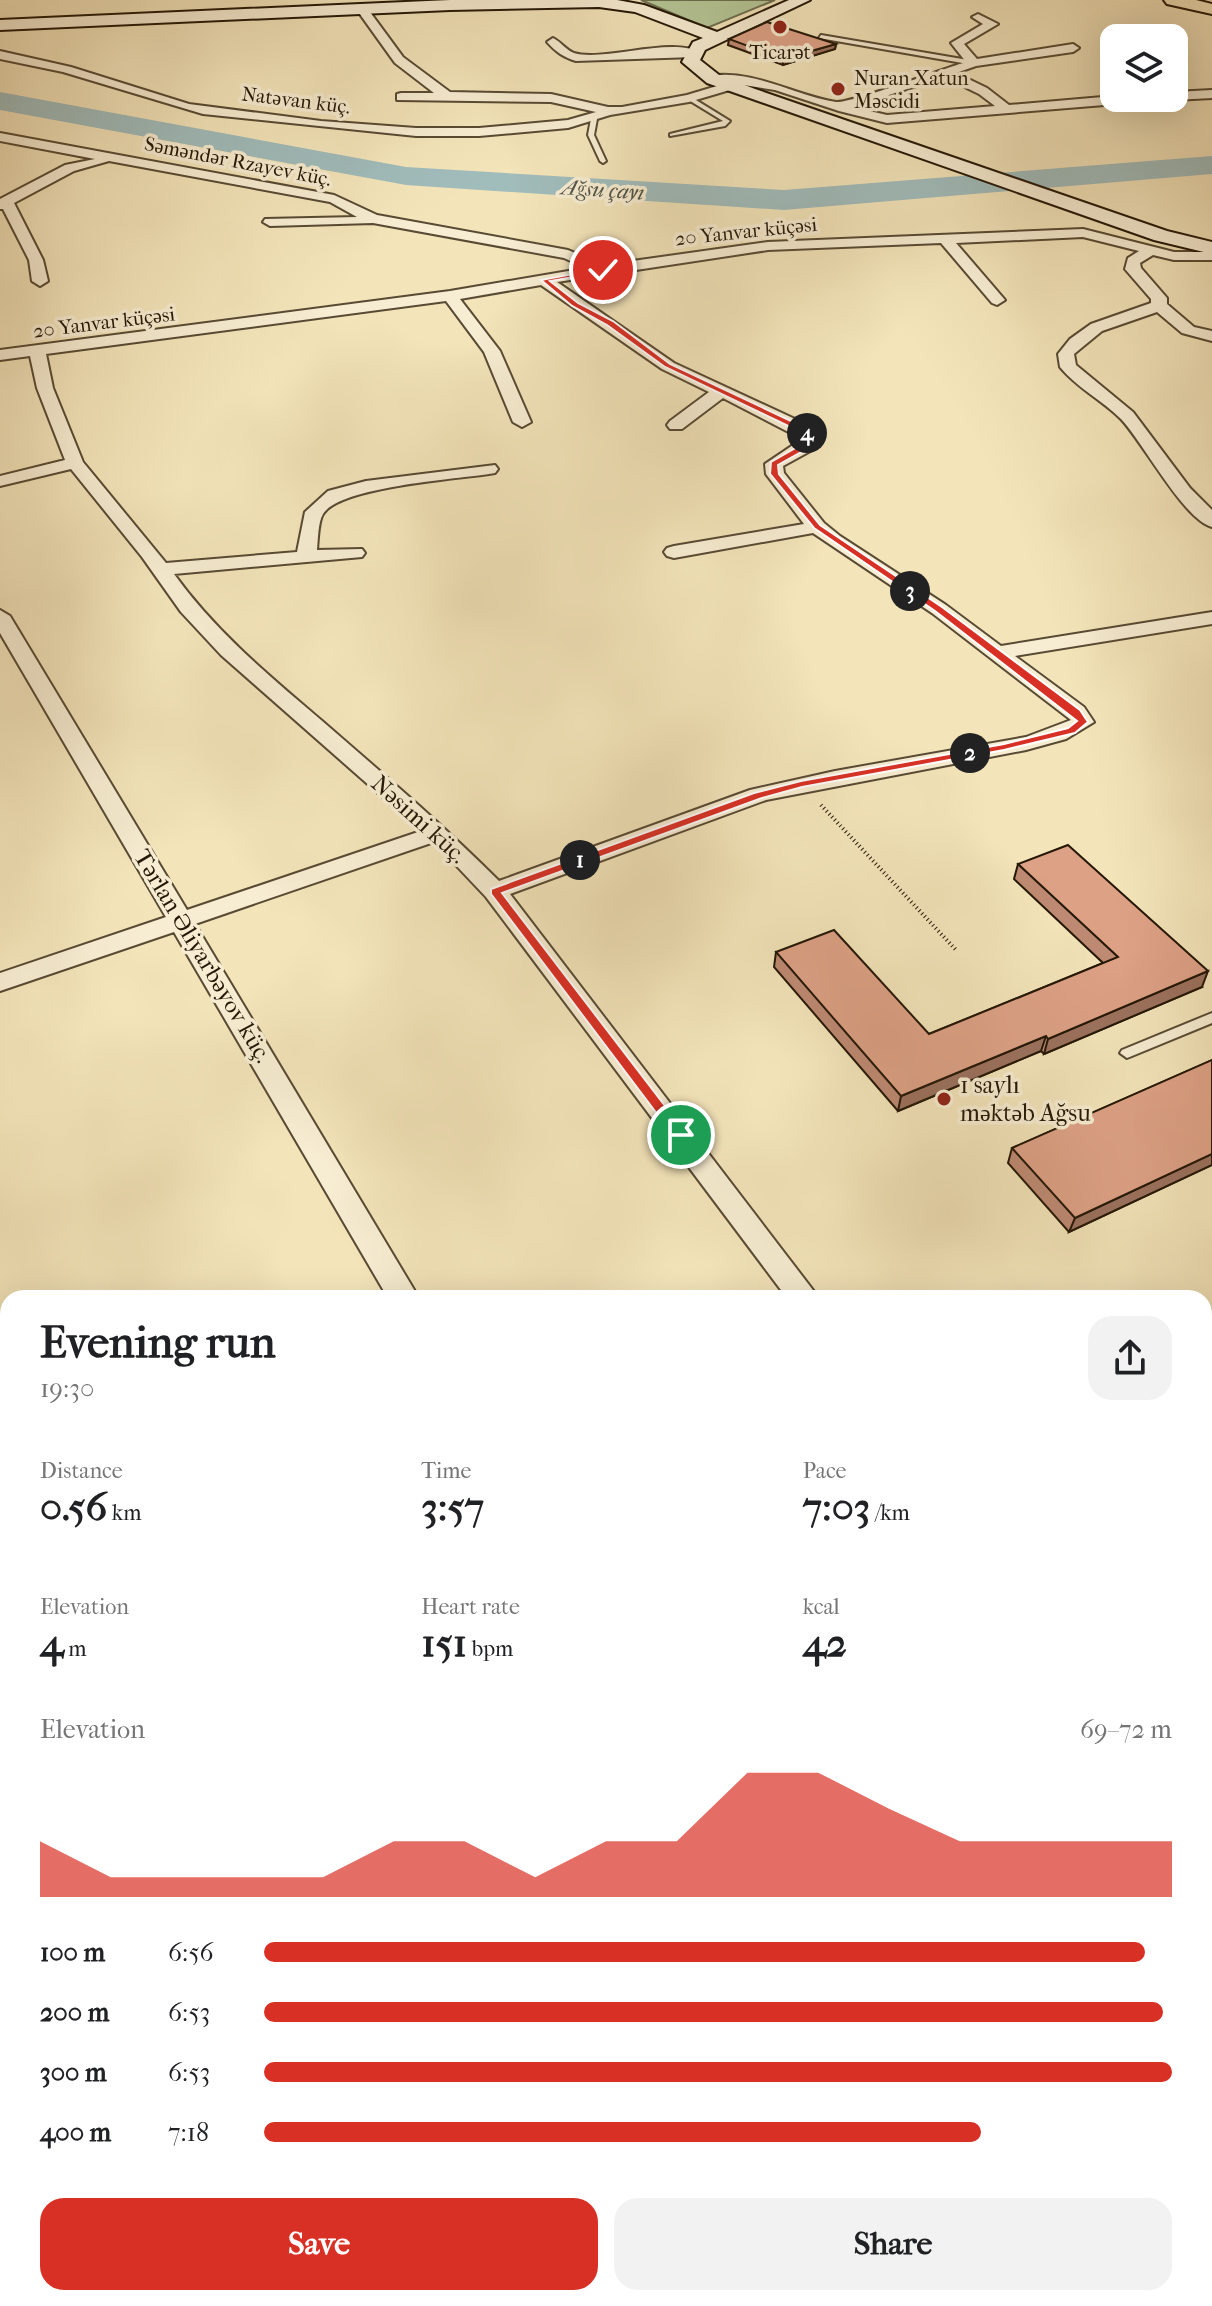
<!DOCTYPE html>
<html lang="en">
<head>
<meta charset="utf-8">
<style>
  :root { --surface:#fff; --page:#f2f2f2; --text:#202124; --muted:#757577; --accent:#d93025 }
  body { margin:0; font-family:"IM FELL French Canon",serif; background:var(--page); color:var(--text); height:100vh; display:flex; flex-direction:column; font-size:30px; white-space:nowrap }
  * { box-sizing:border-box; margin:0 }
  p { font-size:26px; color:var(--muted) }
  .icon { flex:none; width:44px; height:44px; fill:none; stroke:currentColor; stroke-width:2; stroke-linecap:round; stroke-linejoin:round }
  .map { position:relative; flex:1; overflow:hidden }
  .side { position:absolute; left:0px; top:1290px; width:1212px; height:1016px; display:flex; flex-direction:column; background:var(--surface); border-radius:24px 24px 0 0; box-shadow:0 8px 32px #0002 }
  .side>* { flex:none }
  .tools { position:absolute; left:1100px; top:24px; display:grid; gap:16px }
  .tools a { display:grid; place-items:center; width:88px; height:88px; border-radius:16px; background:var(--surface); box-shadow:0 8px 32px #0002; font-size:40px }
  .pin { position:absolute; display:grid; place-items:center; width:68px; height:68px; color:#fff; margin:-34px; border:4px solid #fff; border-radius:50%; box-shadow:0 2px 8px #0007 }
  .km { position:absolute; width:40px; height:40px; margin:-20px; border-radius:50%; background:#222; color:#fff; font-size:22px; line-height:40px; text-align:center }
  .round { display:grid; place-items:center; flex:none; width:84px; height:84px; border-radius:24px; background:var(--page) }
  .overview { display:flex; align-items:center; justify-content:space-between; height:136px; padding:0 40px }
  h1 { font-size:44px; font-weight:700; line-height:60px }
  .metrics { display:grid; grid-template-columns:repeat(3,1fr); gap:12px; height:136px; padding:8px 40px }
  .metrics div { display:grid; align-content:center }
  .metrics b { font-size:40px; font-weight:700 }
  .metrics small { font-size:22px; font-weight:400 }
  .metrics p { font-size:22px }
  .chart { height:224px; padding:16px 40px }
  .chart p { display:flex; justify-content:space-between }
  .chart svg { width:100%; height:144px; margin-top:8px; fill:var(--accent); opacity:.7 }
  .action { display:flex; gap:16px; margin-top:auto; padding:16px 40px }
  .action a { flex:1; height:92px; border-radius:24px; background:var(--accent); color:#fff; font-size:32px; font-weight:700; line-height:92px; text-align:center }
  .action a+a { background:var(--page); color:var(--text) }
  ul { padding:0 40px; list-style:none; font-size:26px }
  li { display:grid; grid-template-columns:128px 96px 1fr; align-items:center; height:60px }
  li i { height:20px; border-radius:10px; background:var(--accent) }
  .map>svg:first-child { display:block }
  .green { fill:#b4c595; stroke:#6c6e4e; stroke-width:2 }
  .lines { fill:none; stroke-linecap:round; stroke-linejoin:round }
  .river { fill:#a0bcbb; fill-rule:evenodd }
  .lane-casing { stroke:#584a33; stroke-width:4 }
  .street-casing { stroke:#584a33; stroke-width:4 }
  .secondary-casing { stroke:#241706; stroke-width:4 }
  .primary-casing { stroke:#241706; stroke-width:4 }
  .path { stroke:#241706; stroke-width:4; stroke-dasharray:1 3; stroke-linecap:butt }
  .lane { fill:#f7edd2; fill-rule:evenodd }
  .street { fill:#f7edd2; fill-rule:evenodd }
  .secondary { fill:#f7edd2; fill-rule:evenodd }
  .primary { fill:#f3e4ba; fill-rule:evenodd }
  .wall { fill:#be8a73; stroke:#241706; stroke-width:2 }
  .shaded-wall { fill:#9b715e; stroke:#241706; stroke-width:2 }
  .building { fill:#dda186; stroke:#241706; stroke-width:2 }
  .route { fill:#d93025; stroke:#fff; stroke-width:2 }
  .poi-dot { fill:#8f2418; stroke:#f7edd2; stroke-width:3 }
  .labels { text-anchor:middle; stroke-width:7; stroke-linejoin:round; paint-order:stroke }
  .far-poi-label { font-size:20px; fill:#241706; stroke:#f7edd2 }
  .far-street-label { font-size:20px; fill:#241706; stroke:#f7edd2 }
  .far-water-label { font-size:22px; font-style:italic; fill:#4f5145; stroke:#f7edd2 }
  .street-label { font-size:24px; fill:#241706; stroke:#f7edd2 }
  .poi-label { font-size:24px; fill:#241706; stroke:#f7edd2; text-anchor:start }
</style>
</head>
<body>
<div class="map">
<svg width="1212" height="2306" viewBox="0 0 1212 2306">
  <rect width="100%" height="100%" fill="#f3e4ba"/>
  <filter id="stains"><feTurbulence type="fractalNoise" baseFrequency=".0025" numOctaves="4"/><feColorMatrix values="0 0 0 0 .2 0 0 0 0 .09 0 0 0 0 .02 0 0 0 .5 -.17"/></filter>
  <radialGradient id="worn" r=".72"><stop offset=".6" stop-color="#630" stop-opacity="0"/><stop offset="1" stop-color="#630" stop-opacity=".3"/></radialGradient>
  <path class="green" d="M641,0H775L707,28Z"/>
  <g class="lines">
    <path class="river" d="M0,92L406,167L784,190L1212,156V174L784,210L406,185L0,110Z"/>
    <g class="lane-casing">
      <g id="lane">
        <path d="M821,35L974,61L977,63L974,65L819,38Z"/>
        <path d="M687,97H691L730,121L725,126L670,136V134L723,121L687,99Z"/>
        <path d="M594,117L597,119L594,135L606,161L603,163L600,161L588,135L591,119Z"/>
        <path d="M1212,1013V1023L1132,1056L1127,1058L1120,1053L1122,1050Z"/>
      </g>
    </g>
    <g class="street-casing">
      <g id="street">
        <path d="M359,8H367L403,57L450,92L551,94L608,107H622L687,95L727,83L709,82V76C754,69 793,95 836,102C849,104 946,68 966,62L951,43L983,24L972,17L978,14L998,24L964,44L977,59L1073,44L1079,48L1073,52L976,66L956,73L987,88L1009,105L1114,96L1147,98L1141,102L887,123L839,111L775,90L731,83L735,86L733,89L689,102L610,115L568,128L479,136H416L203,114L63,72L0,59V51L71,67L189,104L321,121L416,128H479L568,120L596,112L551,102L397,100V94L401,93H434L395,63L357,10ZM944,77L979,94L995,106L887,115L852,107Z"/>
        <path d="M553,38C561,42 566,50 574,53C603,62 674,36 700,53L694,57L576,61C563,57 556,52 547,42Z"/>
        <path d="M1212,90V98L1174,100L1169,98H1174V92Z"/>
        <path d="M0,133L334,195L377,215L568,250L604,265L768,242L1083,229L1174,252H1212V260H1174L1153,255L1140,263L1141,268L1167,298V304L1194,327L1212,331V341L1182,333L1157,312L1102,331L1074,354L1076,365L1133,412L1190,488L1212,510V527C1184,520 1143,442 1121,419C1102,400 1077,388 1060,367L1058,354L1070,339L1091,324L1151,303V299L1125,269L1128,258L1139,251L1083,237L956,243L1005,300L997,305L992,303L941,243L768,250L557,282L674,363L810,426L820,438L814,449L783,466L784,473L824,523L840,536L946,605L1001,646L1212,612V624L1015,656L1084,707L1094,722L1066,739L1026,750L766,800L510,894L819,1298H787L486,897L434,842L195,924L419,1298H388L174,932L0,991V973L166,917L0,633V610L10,616L187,910L421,831L221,655L181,612L142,557L71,469L0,486V476L65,460L37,388L30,356L0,360V350L450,291L586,268L564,258L373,223L270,226L263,222L265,219L357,217L330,202L109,161L74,171L14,203L43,260L48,281L40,286L32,281L29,260L3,209H0V199L65,165L95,159L0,141ZM541,285L662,369L709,392L670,421L667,425L670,429H682L723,398L802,439L765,464L766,474L804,524L674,546L667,548L664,552L667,556L674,558L813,533L932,613L1071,720L1026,737L835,771L750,790L499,881C442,824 382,773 321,720C268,675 215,631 174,574L362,557L365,553L362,549L317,550C318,540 318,522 323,514C339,487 456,479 489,474L495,473L498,469L495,465L366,481L328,491L305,512L297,552L166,563L83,462L53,388L46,354L446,301L484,352L513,422L522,427L531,422L500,351L460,299Z"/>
        <path d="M0,1493L8,1496V1547L0,1544Z"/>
        <path d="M8,1696V1733L0,1736V1699Z"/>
        <path d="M1204,1805L1212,1808V1854L1204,1851Z"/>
        <path d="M1212,1920V1965L1204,1968V1924Z"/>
        <path d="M37,2298H91L88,2306H34Z"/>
        <path d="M246,2298H290L293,2306H249Z"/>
        <path d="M781,2298H833L830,2306H778Z"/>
      </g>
    </g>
    <g class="secondary-casing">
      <path id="secondary" d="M450,0H617L644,5L717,32L789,0H810L705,50L700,60L719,75L755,89L1167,231L1212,242V254L1154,240L707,83L682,62L693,42L703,38L635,12L599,7L450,10L0,30V20Z"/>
    </g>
    <g class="primary-casing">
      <path id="primary" d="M1164,0H1196L1212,4V14L1167,4Z"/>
    </g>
    <path class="path" d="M821,805L957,951"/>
    <use href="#lane" class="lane"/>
    <use href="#street" class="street"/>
    <use href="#secondary" class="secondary"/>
    <use href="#primary" class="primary"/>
  </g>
  <g class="wall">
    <path d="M729,39L836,44L835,49L783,65L728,45Z"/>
    <path d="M1018,864L1202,987L1044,1054L1041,1051L898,1111L774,967L776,952L929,1034L1103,963L1014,879Z"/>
    <path d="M1212,1060V1165L1069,1232L1008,1163L1012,1148Z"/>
  </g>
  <g class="shaded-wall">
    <path d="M836,44L835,49L783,65V59Z"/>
    <path d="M1208,971L1202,987L1044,1054L1048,1039Z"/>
    <path d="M1046,1036L1041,1051L898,1111L901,1096Z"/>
    <path d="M1212,1154V1165L1069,1232L1075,1218Z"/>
  </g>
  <g class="building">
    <path d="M767,22L836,44L783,59L729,39Z"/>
    <path d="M1068,845L1208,971L1048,1039L1046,1036L901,1096L776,952L834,930L929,1034L1118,957L1018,864Z"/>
    <path d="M1212,1060V1154L1075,1218L1012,1148Z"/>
  </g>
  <path class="route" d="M605,268L603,272L550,281L578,303L613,321L670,364L806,428L815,438L810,447L778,465L779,474L820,525L942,607L1080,710L1088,722L1075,733L1004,750L802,787L762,798L502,893L685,1132V1139H676L491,894V889L754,793L801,781L1004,744L1068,728L1077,721L935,611L814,528L770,474L771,462L804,443L807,438L801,432L665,367L607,325L572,306L541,280Z"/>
  <g class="poi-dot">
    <circle cx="780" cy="27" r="8"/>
    <circle cx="838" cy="89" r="8"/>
    <circle cx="944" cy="1099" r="8"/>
  </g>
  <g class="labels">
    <g class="far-poi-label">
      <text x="780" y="59">Ticarət</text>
      <text x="854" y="85" text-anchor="start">Nuran Xatun<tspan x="854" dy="23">Məscidi</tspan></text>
    </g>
    <g class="far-street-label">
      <text transform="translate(296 100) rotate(7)" y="7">Natəvan küç.</text>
      <text transform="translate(238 161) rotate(11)" y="7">Səməndər Rzayev küç.</text>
      <text transform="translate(746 231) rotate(-6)" y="7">20 Yanvar küçəsi</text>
      <text transform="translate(104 322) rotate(-7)" y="7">20 Yanvar küçəsi</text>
    </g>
    <g class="far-water-label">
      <text transform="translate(603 189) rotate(4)" y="8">Ağsu çayı</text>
    </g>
    <g class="street-label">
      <text transform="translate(419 819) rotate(42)" y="8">Nəsimi küç.</text>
      <text transform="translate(203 956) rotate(59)" y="8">Tərlan Əliyarbəyov küç.</text>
    </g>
    <g class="poi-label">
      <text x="960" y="1093">1 saylı<tspan x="960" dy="28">məktəb Ağsu</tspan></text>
    </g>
  </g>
  <rect width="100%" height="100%" filter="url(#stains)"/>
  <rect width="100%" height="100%" fill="url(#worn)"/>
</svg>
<div class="tools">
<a><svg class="icon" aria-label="layers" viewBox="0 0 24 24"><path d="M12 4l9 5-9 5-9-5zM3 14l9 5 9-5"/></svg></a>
</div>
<div class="pin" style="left:681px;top:1135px;background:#1e9e55"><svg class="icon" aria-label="arrive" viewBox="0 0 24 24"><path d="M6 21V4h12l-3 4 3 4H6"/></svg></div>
<div class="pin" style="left:603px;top:270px;background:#d93025"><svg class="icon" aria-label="check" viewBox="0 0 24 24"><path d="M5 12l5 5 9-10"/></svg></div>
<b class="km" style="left:580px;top:860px">1</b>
<b class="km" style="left:970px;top:753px">2</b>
<b class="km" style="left:910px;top:591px">3</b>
<b class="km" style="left:807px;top:433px">4</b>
<section class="side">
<div class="overview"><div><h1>Evening run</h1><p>19:30</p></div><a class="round"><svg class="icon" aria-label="share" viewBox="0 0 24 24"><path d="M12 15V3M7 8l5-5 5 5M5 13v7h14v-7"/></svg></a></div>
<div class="metrics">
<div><p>Distance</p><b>0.56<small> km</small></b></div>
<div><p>Time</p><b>3:57</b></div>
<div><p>Pace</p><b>7:03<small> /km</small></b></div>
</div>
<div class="metrics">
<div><p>Elevation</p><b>4<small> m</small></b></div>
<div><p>Heart rate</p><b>151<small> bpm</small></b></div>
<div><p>kcal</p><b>42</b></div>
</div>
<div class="chart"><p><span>Elevation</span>69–72 m</p>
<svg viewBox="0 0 160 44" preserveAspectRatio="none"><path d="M0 44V27L10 38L20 38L30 38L40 38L50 27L60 27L70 38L80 27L90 27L100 6L110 6L120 17L130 27L140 27L150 27L160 27V44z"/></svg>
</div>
<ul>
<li><b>100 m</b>6:56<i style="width:97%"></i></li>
<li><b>200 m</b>6:53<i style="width:99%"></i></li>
<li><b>300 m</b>6:53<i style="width:100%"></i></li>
<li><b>400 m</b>7:18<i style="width:79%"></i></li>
</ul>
<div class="action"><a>Save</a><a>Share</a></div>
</section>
</div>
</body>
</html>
